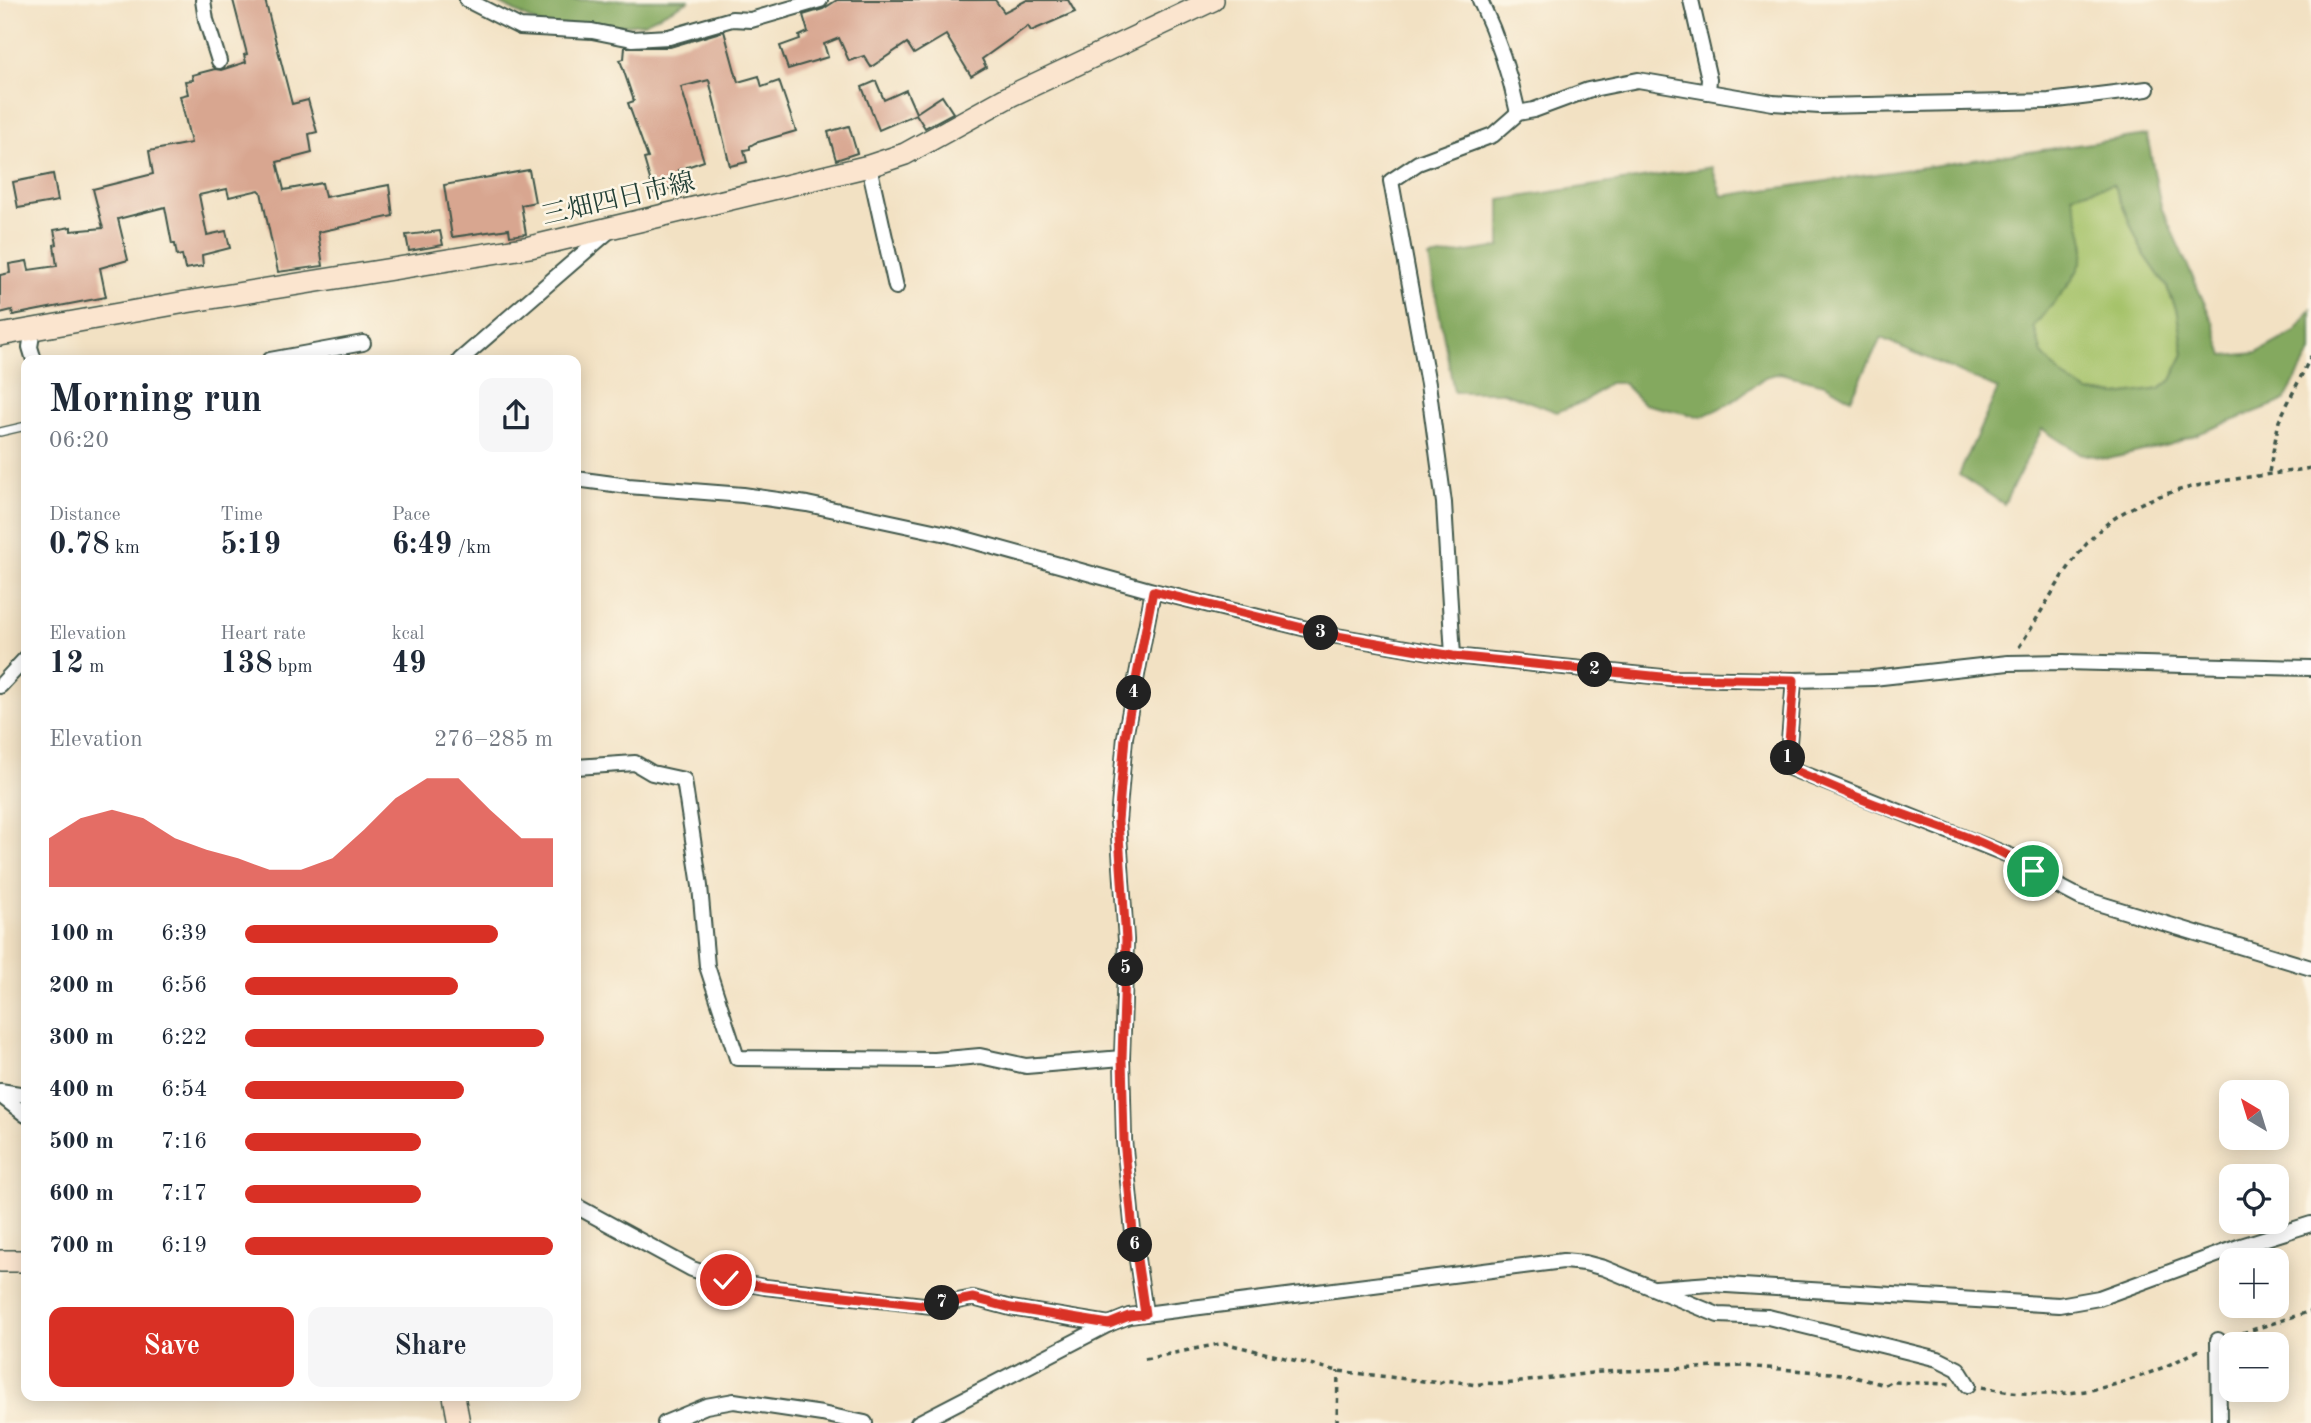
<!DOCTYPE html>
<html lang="en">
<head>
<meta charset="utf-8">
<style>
  :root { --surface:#fff; --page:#f6f6f7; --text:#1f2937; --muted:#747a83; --accent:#d93025 }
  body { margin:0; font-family:"Old Standard TT","Noto Serif JP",serif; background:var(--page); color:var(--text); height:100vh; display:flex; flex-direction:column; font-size:26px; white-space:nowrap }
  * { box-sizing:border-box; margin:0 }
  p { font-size:23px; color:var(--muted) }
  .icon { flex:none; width:38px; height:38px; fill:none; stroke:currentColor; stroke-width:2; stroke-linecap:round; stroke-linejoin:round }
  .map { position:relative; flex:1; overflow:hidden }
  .details { position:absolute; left:21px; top:355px; width:560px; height:1046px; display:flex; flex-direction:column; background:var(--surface); border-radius:14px; box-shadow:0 4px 18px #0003 }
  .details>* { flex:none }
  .needle { width:46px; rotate:322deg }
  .controls { position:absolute; left:2219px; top:1080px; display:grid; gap:14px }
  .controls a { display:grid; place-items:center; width:70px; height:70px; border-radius:14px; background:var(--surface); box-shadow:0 4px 18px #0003; font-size:35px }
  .pin { position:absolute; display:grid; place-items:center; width:60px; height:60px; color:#fff; margin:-30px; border:4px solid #fff; border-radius:50%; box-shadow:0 2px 7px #0007 }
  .km { position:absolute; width:35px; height:35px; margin:-18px; border-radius:50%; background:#222; color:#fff; font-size:19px; line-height:35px; text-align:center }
  .round { display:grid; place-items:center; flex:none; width:74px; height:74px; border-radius:14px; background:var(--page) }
  .head { display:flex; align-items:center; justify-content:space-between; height:119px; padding:0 28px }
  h1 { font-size:38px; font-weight:600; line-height:52px }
  .metrics { display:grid; grid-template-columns:repeat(3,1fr); gap:10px; height:119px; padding:7px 28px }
  .metrics div { display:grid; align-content:center }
  .metrics b { font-size:30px; font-weight:600 }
  .metrics small { font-size:19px; font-weight:400 }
  .metrics p { font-size:19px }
  .chart { height:196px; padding:14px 28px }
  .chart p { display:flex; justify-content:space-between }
  .chart svg { width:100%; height:126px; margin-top:7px; fill:var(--accent); opacity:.7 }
  .action { display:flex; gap:14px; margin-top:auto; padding:14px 28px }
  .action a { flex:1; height:80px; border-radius:14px; background:var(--accent); color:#fff; font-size:28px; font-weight:600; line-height:80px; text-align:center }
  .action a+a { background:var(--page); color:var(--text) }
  ul { padding:0 28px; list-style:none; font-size:23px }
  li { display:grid; grid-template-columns:112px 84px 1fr; align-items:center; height:52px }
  li i { height:18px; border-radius:9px; background:var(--accent) }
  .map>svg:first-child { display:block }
  .green { fill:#a6c36b; stroke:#628050; stroke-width:2 }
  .forest { fill:#84a95f; stroke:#52734a; stroke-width:2; fill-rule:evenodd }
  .building { fill:#d8a690 }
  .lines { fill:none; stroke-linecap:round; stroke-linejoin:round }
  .service-casing { stroke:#3f5649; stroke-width:10 }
  .minor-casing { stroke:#3f5649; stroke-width:18 }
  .secondary-casing { stroke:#3f5649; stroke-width:24 }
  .path { stroke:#3f5649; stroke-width:3.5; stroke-dasharray:5 5; stroke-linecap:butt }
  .service { stroke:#fff; stroke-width:7 }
  .minor { stroke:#fff; stroke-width:14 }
  .secondary { stroke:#fbe5cf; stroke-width:21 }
  .route-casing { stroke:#fff; stroke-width:14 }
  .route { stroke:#d93025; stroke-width:9 }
  .labels { text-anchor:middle; stroke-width:5; stroke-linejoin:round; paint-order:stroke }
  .street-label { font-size:26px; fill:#1f3d34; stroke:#fcf5e5 }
</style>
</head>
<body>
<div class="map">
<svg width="2311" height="1423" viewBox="0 0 2311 1423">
  <rect width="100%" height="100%" fill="#fcf5e5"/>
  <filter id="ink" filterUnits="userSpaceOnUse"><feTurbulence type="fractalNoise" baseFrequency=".0143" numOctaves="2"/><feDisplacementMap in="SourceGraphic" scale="14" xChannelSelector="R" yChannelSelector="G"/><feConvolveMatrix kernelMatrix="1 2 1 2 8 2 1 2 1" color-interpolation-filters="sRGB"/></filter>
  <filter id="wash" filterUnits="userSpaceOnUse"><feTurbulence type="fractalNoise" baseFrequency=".00686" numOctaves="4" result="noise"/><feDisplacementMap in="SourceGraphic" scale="28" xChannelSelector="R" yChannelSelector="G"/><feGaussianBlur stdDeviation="1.57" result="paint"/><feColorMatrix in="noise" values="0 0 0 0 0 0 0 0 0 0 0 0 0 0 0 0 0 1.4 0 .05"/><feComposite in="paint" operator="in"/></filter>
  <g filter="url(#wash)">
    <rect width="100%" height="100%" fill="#f2e1c3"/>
    <path class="green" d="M2114,184L2142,251L2167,287L2178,313L2184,354L2171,380L2160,389L2117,395L2088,392L2061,376L2042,354L2033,326L2070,283L2085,246L2072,195Z"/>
    <g class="forest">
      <path d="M494,0H690L644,23L553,32Z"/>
      <path d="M2147,135L2161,207L2213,322L2224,356L2257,353L2295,332L2311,309V352L2284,401L2169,445L2108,459L2079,453L2042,429L2004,504L1959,475L1998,389L1881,338L1851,399L1825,384L1780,373L1765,377L1729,404L1701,417L1644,404L1623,383H1609L1585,401L1557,412L1503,392H1454L1429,258L1500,247V200L1712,167L1722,196ZM2113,184L2142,251L2167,287L2178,313L2184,354L2171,380L2160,389L2117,395L2088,392L2062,376L2042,354L2034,326C2050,306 2088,271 2084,243C2082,227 2076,211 2072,195Z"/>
    </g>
    <g id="blocks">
      <g class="building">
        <path d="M233,0H265L292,104L308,100L317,132L309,134L312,153L277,162L284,190L322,183L325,197L389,185L393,216L318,232L323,266L278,272L261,192L259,190L229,197L227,189L199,195L207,235L226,231L230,248L202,255L203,266L185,269L182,255L177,256L175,244H172L165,207L118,219L128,260L100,268L106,297L13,315L12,310L0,313V275L10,273L9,264L27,261L29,270L57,266L54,245L57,244L54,230L71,227V231L103,228L93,189L153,174L149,151L191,143L180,96L188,94L185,81L193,80L192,75L215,69L221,70L246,62L244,55L247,54Z"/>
        <path d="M837,0H995L1004,12L1027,0H1068L1075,12L1031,31L1028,26L982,59L986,67L971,76L946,35L914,54L907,43L871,67L864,56L849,61L839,38L824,44L828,57L788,69L780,46L800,39L799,36L808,32L803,15L823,9Z"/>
        <path d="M724,31L738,82L759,76L762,87L779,81L796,131L755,143L750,146V149L744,150L747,162L730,166L709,80L681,87L704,161L678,170L681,178L672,180L675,187L654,193L644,159L648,158L628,103L634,101L620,60L624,59L625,47H670Z"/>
        <path d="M876,81L884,100L906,90L916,113L942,96L953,113L925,128L916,114L879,130L862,87Z"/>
        <path d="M849,126L857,153L836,160L828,132Z"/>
        <path d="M529,170L535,202L521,205L526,234L510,236L509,229L452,237L444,185Z"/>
        <path d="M53,174L58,201L18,208L13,182Z"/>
        <path d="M440,231L443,245L409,251L406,235Z"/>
      </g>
    </g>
  </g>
  <g filter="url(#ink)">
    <use href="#blocks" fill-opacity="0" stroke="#3f5649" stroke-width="2"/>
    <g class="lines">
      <g class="service-casing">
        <path id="service" d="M0,432L26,426"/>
      </g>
      <g class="minor-casing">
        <g id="minor">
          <path d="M203,0L206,20L219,61"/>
          <path d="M467,0L520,27L592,31L632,39L669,37L732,19L751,20L820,0"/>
          <path d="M1480,0C1497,36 1510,74 1518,113"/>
          <path d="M1691,0L1709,79L1708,92"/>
          <path d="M869,166L896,287"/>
          <path d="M33,329L30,347L34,360"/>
          <path d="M270,360L363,343"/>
          <path d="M460,360L609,231"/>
          <path d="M576,479L628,486L743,495L807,504L947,534L1153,591L1331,635L1453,656L1672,678L1794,680L1873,678L2008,663L2063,662L2311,668"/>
          <path d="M1453,656L1444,503L1428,384L1391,181L1418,163L1493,135L1518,113L1534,110L1588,90L1638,80L1773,103L1820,106L2049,101L2147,89"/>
          <path d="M1794,680L1787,767L2013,857L2058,886L2081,898L2311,968"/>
          <path d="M0,686L26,658"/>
          <path d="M576,767L635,763L652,773L684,780L700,886L707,966L737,1058L935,1060L980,1056L1026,1066L1122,1058"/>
          <path d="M0,1091L26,1095"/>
          <path d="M0,1095L26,1115"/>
          <path d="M576,1206L692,1269L726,1280L765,1287L932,1306L973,1298L1011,1308L1109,1324"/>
          <path d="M1656,1288L1710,1284L2059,1305L2099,1298L2241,1246L2311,1224"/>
          <path d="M1145,1314L1133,1232L1124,1140L1122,1058L1126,940L1118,821L1125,737L1153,591"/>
          <path d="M2218,1340L2219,1423"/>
          <path d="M665,1423L706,1406L734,1401L822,1414L865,1423"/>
          <path d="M918,1423L1109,1324L1129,1316L1563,1261L1585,1263L1604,1268L1718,1315L1768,1317L1938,1359L1958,1369L1968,1385"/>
        </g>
      </g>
      <g class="secondary-casing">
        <g id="secondary">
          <path d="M0,335L186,302L530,247L869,166L905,154L1010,96L1213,0"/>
          <path d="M0,1261H26"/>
          <path d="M454,1396L459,1423"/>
        </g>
      </g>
      <g class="path">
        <path d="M2269,472L2279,421L2311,356"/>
        <path d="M2019,647C2043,611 2070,556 2102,528C2155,481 2245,480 2311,468"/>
        <path d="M2233,1336L2311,1311"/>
        <path d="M1145,1359L1224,1343L1338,1371L1440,1383L1446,1380L1476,1385L1485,1383L1504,1384L1600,1372L1743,1366L1843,1374L1885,1385L1891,1382L1950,1384"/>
        <path d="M1982,1387C2066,1405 2129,1387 2203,1348"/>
        <path d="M1337,1423L1338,1371"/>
      </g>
      <use href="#service" class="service"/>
      <use href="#minor" class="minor"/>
      <use href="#secondary" class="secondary"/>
    </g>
  </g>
  <g class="lines" filter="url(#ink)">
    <g class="route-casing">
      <path id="route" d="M726,1280L765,1287L932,1306L973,1298L1011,1308L1109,1324L1129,1316L1145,1314L1133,1232L1124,1140L1122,1058L1126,940L1118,821L1125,737L1153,591L1331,635L1453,656L1672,678L1794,680L1787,767C1819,781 1850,795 1883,807C1933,826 1989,840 2033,871"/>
    </g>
    <use href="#route" class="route"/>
  </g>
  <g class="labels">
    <g class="street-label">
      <text transform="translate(618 198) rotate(-13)" y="9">三畑四日市線</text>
    </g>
  </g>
</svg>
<div class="controls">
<a><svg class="needle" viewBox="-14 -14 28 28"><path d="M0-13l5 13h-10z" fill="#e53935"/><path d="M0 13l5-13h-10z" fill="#747a83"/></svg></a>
<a><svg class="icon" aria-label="locate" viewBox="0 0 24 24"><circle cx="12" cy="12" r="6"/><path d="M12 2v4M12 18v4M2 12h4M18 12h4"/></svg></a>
<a>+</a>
<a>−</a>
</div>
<div class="pin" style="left:2033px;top:871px;background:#1e9e55"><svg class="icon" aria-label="arrive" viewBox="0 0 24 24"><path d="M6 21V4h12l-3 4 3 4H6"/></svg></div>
<div class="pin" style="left:726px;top:1280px;background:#d93025"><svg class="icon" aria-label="check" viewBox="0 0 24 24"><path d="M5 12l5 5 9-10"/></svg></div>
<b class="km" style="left:1788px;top:758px">1</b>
<b class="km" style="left:1595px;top:670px">2</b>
<b class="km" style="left:1321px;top:633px">3</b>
<b class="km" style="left:1134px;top:693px">4</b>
<b class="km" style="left:1126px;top:969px">5</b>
<b class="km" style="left:1135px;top:1245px">6</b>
<b class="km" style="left:942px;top:1303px">7</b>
<section class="details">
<div class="head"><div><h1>Morning run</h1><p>06:20</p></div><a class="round"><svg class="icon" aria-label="share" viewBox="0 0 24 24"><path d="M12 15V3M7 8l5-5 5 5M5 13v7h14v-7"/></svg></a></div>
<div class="metrics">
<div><p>Distance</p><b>0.78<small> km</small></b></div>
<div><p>Time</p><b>5:19</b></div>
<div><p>Pace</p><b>6:49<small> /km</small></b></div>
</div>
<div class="metrics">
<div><p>Elevation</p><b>12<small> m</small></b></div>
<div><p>Heart rate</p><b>138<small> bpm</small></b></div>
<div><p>kcal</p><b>49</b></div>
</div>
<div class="chart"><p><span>Elevation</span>276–285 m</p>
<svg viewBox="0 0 160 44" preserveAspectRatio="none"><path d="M0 44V27L10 20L20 17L30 20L40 27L50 31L60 34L70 38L80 38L90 34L100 24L110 13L120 6L130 6L140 17L150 27L160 27V44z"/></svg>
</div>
<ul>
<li><b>100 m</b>6:39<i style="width:82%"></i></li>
<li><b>200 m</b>6:56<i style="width:69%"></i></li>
<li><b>300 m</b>6:22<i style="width:97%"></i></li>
<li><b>400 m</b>6:54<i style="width:71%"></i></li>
<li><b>500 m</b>7:16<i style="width:57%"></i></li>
<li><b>600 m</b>7:17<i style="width:57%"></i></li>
<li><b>700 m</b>6:19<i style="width:100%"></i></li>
</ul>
<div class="action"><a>Save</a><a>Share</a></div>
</section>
</div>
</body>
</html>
